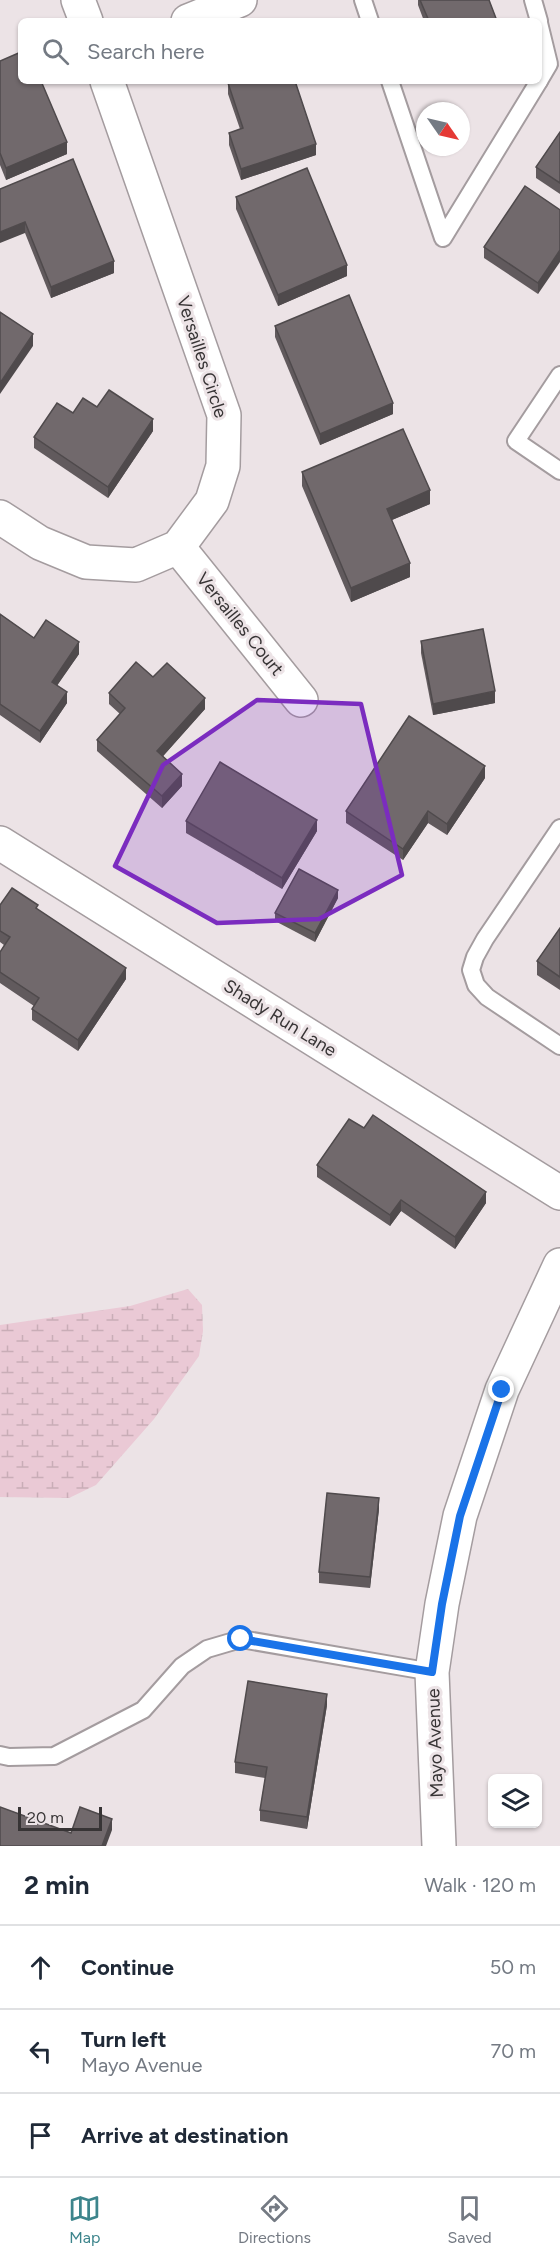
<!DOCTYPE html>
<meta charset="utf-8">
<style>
:root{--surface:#fff;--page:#f6f6f7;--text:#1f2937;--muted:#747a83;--line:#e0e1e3;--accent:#3d858c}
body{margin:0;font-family:Figtree,sans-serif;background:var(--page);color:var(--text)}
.controls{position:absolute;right:18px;bottom:18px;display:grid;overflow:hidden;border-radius:9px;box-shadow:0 2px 4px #0004}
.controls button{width:54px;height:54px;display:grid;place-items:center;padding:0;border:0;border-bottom:2px solid var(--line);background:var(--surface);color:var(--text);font:30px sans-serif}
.compass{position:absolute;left:416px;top:102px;width:54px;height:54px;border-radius:50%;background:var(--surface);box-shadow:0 2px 4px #0004;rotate:124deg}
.scale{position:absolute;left:18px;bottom:15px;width:84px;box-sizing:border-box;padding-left:6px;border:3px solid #373435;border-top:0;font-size:16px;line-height:21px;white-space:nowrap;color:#373435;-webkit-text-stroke:4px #ece3e6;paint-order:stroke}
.stop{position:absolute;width:18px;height:18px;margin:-14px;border:4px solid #1a73e8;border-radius:50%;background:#fff}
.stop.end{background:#1a73e8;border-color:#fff;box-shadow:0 2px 6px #0008}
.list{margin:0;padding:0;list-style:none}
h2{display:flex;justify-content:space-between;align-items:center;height:78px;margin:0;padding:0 24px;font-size:26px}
h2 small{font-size:20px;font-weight:400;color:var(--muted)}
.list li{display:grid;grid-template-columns:39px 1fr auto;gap:18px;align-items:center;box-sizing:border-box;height:84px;padding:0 24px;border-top:2px solid var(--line)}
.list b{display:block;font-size:22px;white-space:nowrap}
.list p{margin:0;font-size:20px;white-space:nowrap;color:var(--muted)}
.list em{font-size:20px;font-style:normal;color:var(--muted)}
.icon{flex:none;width:33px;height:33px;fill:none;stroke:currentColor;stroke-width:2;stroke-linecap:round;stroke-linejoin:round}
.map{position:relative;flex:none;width:560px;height:1846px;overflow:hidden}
.search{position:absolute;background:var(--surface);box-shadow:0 2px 4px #0004;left:18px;right:18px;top:18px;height:66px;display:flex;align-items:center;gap:15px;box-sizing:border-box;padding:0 21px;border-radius:9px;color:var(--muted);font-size:22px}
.sheet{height:330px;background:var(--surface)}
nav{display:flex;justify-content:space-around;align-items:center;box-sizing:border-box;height:84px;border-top:2px solid var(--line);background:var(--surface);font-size:16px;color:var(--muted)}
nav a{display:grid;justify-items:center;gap:3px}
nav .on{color:var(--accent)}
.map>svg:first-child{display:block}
.wetland{fill:url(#wetland-marsh)}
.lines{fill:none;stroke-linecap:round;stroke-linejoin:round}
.service-casing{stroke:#a49c9f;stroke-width:20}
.minor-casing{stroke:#a49c9f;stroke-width:36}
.service{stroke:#fff;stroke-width:16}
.minor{stroke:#fff;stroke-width:33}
.wall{fill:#615a5d}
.shaded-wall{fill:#4f4a4c}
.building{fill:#71696c;stroke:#4f4a4c;stroke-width:1.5}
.route{stroke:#1a73e8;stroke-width:8}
.marked{fill:#7b2cbf;fill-opacity:0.2;stroke:#7b2cbf;stroke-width:4.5;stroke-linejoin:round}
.labels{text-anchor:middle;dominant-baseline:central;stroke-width:6;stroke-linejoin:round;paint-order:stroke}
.street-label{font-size:18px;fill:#373435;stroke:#ece3e6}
</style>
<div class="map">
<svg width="560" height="1846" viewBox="0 0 560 1846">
<defs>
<pattern id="wetland-marsh" width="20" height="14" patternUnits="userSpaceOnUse" patternTransform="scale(1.5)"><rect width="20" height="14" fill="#eac9d5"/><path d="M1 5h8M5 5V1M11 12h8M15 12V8" fill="none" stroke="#c9adb7"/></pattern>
</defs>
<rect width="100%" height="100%" fill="#ece3e6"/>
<polygon class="wetland" points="188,1289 202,1305 203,1331 199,1356 154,1419 96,1485 69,1498 0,1497 0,1325 130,1306"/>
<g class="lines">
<defs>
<g id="service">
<polyline points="363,0 370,21"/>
<polyline points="533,0 539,21"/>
<polyline points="539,23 549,64 539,81"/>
<polyline points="390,81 443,238 539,81"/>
<polyline points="560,375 516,441 560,471"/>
<polyline points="560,828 485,939 475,957 471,970 476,985 487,997 560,1046"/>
<polyline points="0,1755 9,1757 54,1756 143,1710 182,1666 207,1649 241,1639 432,1672"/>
</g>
<g id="minor">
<polyline points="78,0 86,21"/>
<polyline points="188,21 240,0"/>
<polyline points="0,517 40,543 86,562 136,565 178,547 212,501 223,466 224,415 107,81"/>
<polyline points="178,547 301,700"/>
<polyline points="0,843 560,1193"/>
<polyline points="439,1846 432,1672 442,1604 460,1516 502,1390 560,1265"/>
</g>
</defs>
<use href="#service" class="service-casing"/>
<use href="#minor" class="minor-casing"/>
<use href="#service" class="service"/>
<use href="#minor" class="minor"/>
</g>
<g class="wall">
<polygon points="418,0 489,0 497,21 424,21 418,5"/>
<polygon points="0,61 67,154 6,180 0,165"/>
<polygon points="228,83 316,155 241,180 229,145 229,133 240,129 228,94"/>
<polygon points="560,132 560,194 536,178 536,167"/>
<polygon points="0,189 114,273 51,298 25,233"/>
<polygon points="236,197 347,276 278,306 236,209"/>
<polygon points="560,210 538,294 484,258 484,247"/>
<polygon points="275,326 393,414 320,445 275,337"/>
<polygon points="97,407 153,431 108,498 34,448 34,437 73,413"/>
<polygon points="302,472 430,504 392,520 410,577 351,602 302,486"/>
<polygon points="0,614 34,638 79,654 57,685 67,703 40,743 0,715"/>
<polygon points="421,641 495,703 433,715 421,653"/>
<polygon points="153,677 205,709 163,756 182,786 162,808 97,751 97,740 120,714 109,704 109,693"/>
<polygon points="485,778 447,835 428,823 403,860 346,823 346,811"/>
<polygon points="186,821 317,831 282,889 186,833"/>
<polygon points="338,898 315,942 275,921 275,913"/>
<polygon points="0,905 38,910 126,979 78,1051 32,1020 32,1009 34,1006 0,983 0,952 4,945 0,942"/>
<polygon points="560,928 560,990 537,975 537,961"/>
<polygon points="364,1128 486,1203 455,1249 401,1211 390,1226 317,1177 317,1165"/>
<polygon points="379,1509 370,1588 319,1583 319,1572"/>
<polygon points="327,1705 307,1829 260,1821 260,1810 265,1778 235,1773 235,1762"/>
</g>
<g class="shaded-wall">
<polygon points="450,81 458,81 450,84"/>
<polygon points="67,142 67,154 6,180 6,168"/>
<polygon points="316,144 316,155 241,180 241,169"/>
<polygon points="25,222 25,233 0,243 0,232"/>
<polygon points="560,250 560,262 538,294 538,283"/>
<polygon points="114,261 114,273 51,298 51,287"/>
<polygon points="347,265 347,276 278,306 278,295"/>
<polygon points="33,334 33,346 0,394 0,383"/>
<polygon points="393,403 393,414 320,445 320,434"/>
<polygon points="153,419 153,431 108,498 108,487"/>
<polygon points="430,490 430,504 387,522 387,509"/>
<polygon points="410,563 410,577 351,602 351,588"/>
<polygon points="79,642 79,654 52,693 52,682"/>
<polygon points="495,691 495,703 433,715 433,704"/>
<polygon points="67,692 67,703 40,743 40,731"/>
<polygon points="205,698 205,709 157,763 157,751"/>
<polygon points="485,766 485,778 447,835 447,824"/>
<polygon points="182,774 182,786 162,808 162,796"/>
<polygon points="428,811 428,823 403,860 403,849"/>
<polygon points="317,820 317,831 282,889 282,878"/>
<polygon points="338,890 338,898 315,942 315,933"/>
<polygon points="126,968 126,979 78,1051 78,1040"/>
<polygon points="486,1192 486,1203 455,1249 455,1237"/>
<polygon points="401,1200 401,1211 390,1226 390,1215"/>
<polygon points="379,1498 379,1509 370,1588 370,1577"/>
<polygon points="327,1694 327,1705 307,1829 307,1817"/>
<polygon points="112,1819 112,1830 106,1846 102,1846"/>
</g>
<g class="building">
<polygon points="420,0 489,0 497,21 429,21"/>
<polygon points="21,52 21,81 41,81 67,142 6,168 0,153 0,61"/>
<polygon points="233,81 295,81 316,144 241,169 229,133 243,128 228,83"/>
<polygon points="560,132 560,183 536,167"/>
<polygon points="73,159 114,261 51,287 25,222 0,232 0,189"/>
<polygon points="307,168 347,265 278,295 236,197"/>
<polygon points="525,186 560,210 560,250 538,283 484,247"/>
<polygon points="349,295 393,403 320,434 275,326"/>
<polygon points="0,312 33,334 0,383"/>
<polygon points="109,390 153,419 108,487 34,437 57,403 73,413 83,398 97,407"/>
<polygon points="403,429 430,490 387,509 410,563 351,588 302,472"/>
<polygon points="0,614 34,638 46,620 79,642 52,682 67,692 40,731 0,704"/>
<polygon points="483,629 495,691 433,704 421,641"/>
<polygon points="136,662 153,677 167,663 205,698 157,751 182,774 162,796 97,740 125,708 109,693"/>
<polygon points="409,716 485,766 447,824 428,811 403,849 346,811"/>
<polygon points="220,762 317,820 282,878 186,821"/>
<polygon points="299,869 338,890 315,933 275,913"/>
<polygon points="12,888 38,905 36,908 126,968 78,1040 32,1009 39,998 0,972 0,952 10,937 0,931 0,905"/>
<polygon points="560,928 560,977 537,961"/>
<polygon points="373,1115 486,1192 455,1237 401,1200 390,1215 317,1165 349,1119 364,1128"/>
<polygon points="327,1493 379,1498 370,1577 319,1572"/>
<polygon points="248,1681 327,1694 307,1817 260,1810 267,1767 235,1762"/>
<polygon points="0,1807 71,1833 80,1807 112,1819 102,1846 0,1846"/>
</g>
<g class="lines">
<polyline class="route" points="241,1639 432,1672 442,1604 460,1516 502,1390"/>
</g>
<path class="marked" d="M257 700 361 704 402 875 319 919 217 923 115 866 163 765Z"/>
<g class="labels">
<g class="street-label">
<text transform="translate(202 357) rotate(72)">Versailles Circle</text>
<text transform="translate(240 624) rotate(51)">Versailles Court</text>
<text transform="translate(280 1018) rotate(32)">Shady Run Lane</text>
<text transform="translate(435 1743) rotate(-92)">Mayo Avenue</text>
</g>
</g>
</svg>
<div class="controls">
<button><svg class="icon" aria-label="layers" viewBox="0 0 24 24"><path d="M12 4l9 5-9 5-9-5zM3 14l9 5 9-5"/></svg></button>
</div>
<svg class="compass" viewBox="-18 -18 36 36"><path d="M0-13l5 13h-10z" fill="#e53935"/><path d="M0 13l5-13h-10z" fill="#747a83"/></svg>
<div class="scale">20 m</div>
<div class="stop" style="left:241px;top:1639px"></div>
<div class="stop end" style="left:502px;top:1390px"></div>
<div class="search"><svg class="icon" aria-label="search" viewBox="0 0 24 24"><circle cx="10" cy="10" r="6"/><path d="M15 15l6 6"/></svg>Search here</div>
</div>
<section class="sheet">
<h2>2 min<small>Walk · 120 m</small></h2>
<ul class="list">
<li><svg class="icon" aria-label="ahead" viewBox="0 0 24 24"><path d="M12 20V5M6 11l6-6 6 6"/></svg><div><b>Continue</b></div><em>50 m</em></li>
<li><svg class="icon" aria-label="left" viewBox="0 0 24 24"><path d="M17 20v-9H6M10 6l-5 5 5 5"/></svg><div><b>Turn left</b><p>Mayo Avenue</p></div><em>70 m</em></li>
<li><svg class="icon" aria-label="arrive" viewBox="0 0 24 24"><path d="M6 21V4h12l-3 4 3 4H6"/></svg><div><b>Arrive at destination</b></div></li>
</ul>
</section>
<nav>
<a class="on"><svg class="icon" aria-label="map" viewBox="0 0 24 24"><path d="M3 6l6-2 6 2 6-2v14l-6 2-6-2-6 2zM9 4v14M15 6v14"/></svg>Map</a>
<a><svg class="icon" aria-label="directions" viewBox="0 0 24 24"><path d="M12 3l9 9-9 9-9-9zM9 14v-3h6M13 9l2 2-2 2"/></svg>Directions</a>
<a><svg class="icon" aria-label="saved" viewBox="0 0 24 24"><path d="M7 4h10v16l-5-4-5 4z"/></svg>Saved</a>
</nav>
